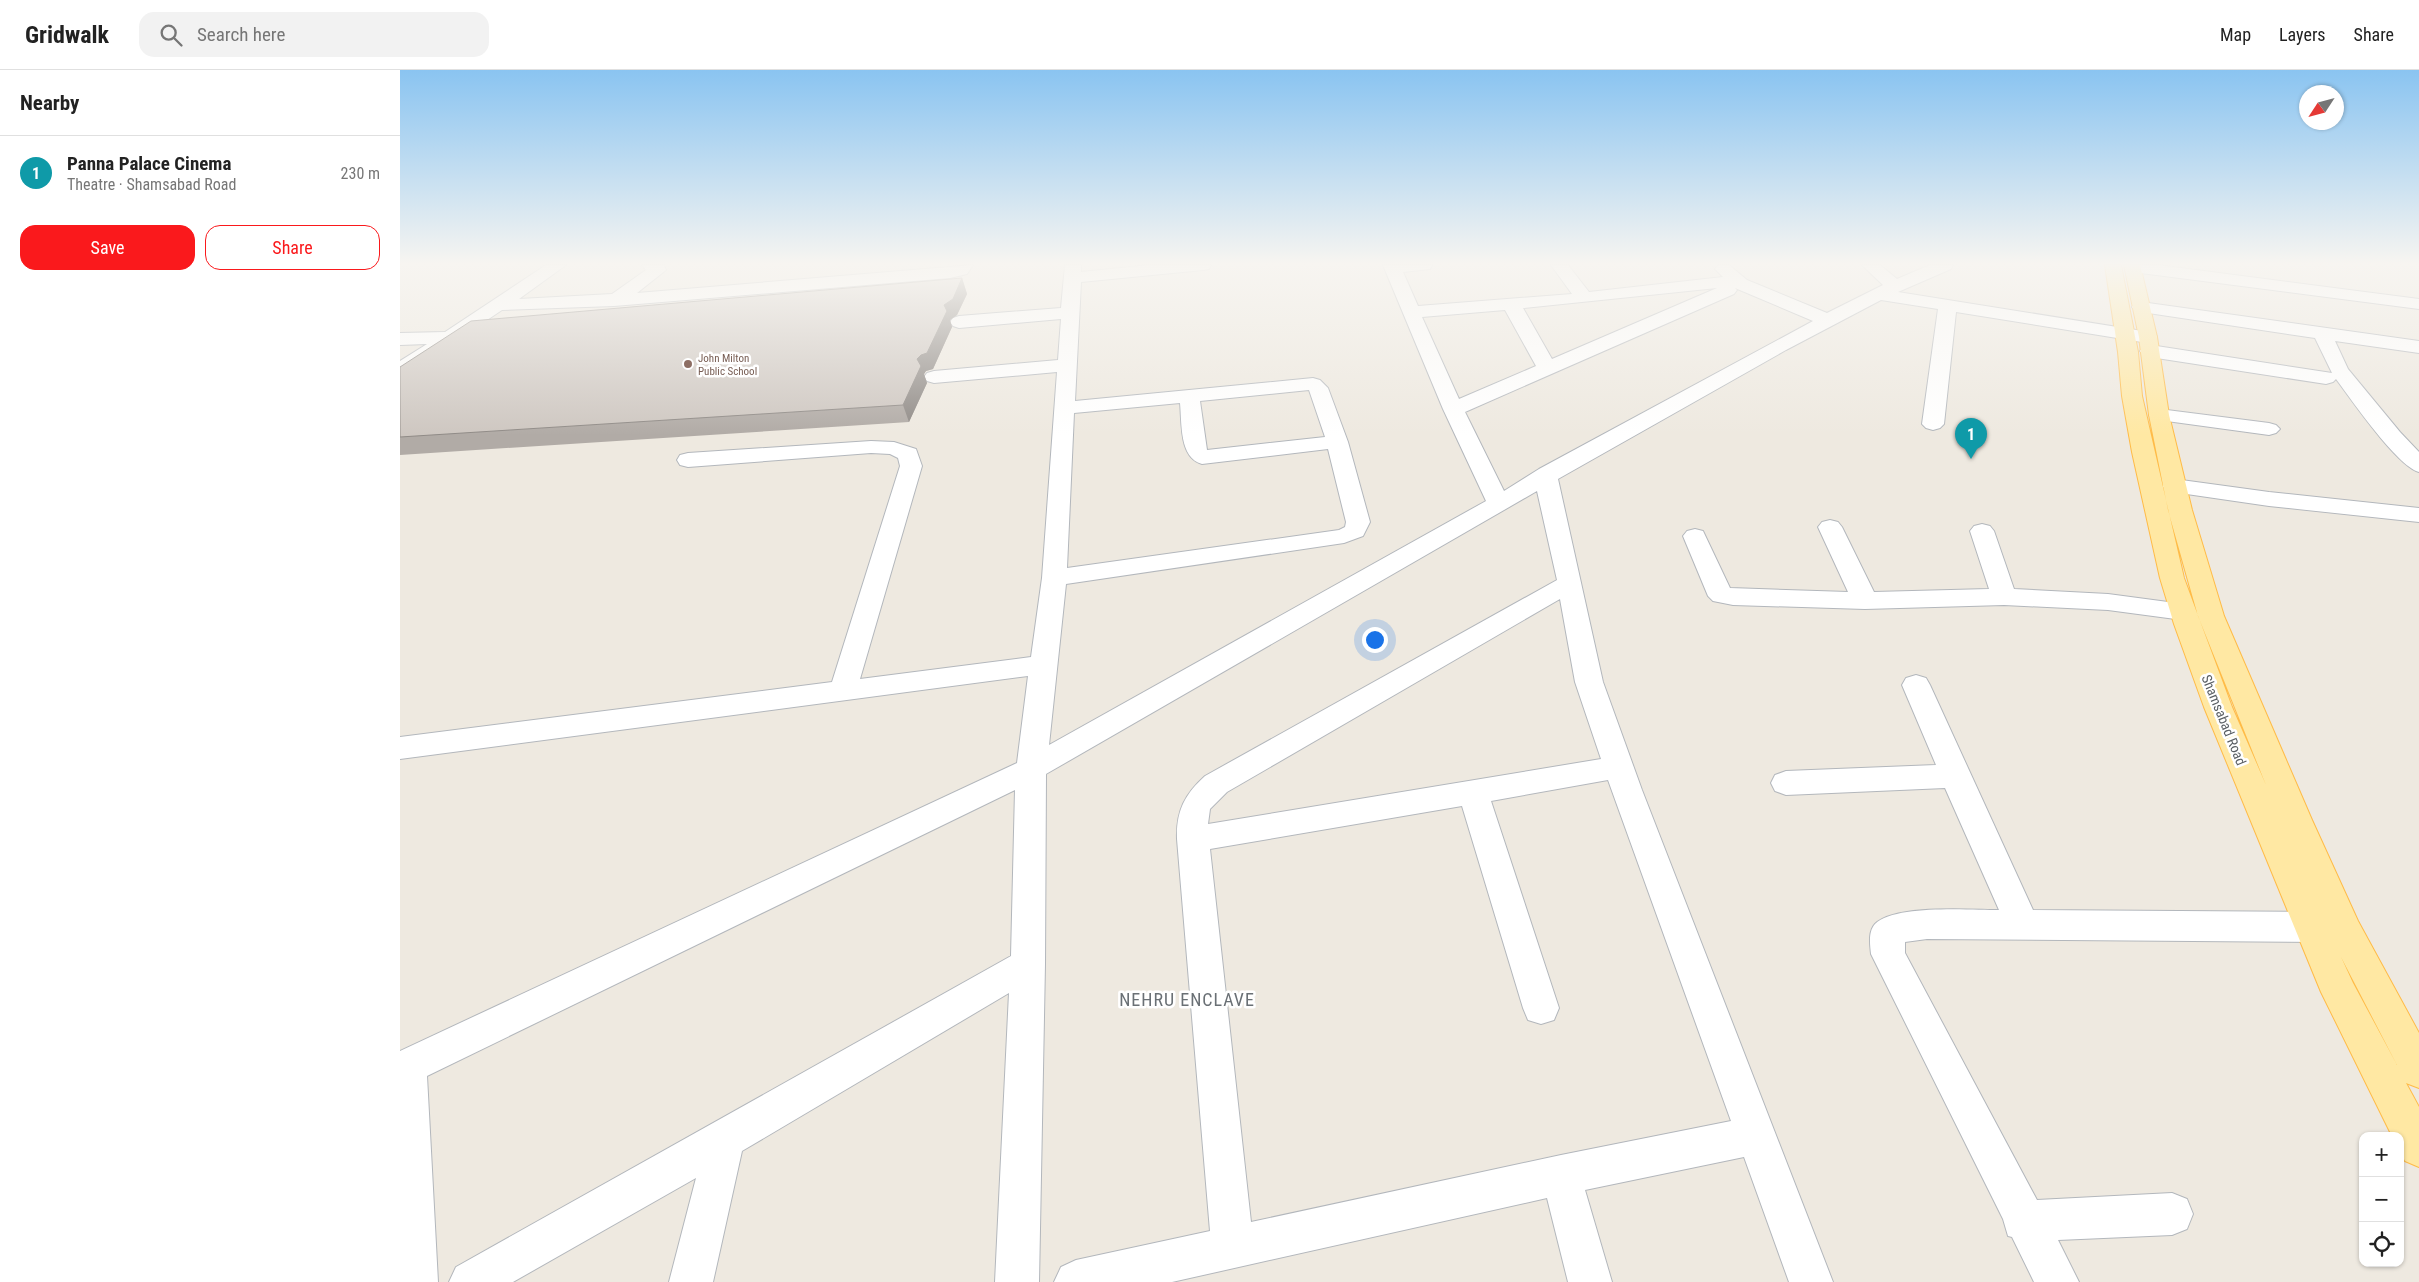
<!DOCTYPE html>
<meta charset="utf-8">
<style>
:root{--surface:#fff;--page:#f2f2f2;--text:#222;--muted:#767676;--line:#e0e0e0;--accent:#fa191c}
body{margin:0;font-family:"Roboto Condensed",sans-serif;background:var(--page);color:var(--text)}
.controls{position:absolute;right:15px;bottom:15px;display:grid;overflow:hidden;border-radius:10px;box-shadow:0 1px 4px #0004}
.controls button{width:45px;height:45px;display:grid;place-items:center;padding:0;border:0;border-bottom:1px solid var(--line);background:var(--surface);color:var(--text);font:25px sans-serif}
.compass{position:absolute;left:1899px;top:15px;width:45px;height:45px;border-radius:50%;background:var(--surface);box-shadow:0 1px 4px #0004;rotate:234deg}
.you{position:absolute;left:974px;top:569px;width:18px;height:18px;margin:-12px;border:4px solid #fff;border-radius:50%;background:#1a73e8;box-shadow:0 0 0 8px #1a73e833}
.badge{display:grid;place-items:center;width:32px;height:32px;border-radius:50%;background:var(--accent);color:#fff;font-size:16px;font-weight:700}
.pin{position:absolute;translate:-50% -41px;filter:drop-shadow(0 1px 2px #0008)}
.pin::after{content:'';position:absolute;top:26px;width:18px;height:15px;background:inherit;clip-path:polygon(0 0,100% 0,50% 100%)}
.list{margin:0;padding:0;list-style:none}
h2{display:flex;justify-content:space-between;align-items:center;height:65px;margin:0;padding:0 20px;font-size:21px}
h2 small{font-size:16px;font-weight:400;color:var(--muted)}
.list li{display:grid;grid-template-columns:32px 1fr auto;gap:15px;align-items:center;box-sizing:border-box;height:75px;padding:0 20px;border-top:1px solid var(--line)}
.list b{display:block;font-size:19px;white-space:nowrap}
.list p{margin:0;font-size:16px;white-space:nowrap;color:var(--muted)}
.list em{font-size:16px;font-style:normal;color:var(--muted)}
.actions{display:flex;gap:10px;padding:15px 20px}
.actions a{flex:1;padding:11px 0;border:1px solid var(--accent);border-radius:15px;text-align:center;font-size:18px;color:var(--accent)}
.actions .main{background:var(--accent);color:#fff}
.icon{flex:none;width:28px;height:28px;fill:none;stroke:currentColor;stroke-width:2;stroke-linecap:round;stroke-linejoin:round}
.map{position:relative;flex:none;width:2019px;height:1212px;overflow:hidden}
header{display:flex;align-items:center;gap:30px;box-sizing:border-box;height:70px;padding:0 25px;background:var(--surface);border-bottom:1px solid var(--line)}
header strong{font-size:24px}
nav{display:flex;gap:28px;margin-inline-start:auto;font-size:18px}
.search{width:350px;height:45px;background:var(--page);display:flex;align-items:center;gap:12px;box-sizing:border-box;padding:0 18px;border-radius:15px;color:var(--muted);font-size:19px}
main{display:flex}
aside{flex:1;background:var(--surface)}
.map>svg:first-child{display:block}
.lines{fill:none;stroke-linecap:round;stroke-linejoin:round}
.minor-casing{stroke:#b3b7bc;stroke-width:2}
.major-casing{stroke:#ffbb47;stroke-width:2}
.minor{fill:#fff;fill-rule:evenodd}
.major{fill:#ffe8a3;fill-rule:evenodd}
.wall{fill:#b1aba6}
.shaded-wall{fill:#908b87}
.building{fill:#cec7c1;stroke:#908b87}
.education-dot{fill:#8d6e63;stroke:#fff;stroke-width:2}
.labels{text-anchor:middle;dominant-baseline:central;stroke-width:5;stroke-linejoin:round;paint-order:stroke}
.far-education-label{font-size:11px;fill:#785e54;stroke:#fff;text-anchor:start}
.street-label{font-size:14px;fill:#595e63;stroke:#fff}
.near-neighbourhood-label{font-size:18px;letter-spacing:1px;fill:#6a7075;stroke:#fff}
</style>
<header>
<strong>Gridwalk</strong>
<div class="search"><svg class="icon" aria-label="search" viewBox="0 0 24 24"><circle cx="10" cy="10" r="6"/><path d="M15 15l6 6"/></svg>Search here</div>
<nav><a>Map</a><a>Layers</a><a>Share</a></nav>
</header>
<main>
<aside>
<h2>Nearby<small></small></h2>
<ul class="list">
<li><span class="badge" style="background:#0f9aa8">1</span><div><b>Panna Palace Cinema</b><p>Theatre · Shamsabad Road</p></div><em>230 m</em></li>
</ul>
<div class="actions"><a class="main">Save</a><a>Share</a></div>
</aside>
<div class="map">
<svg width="2019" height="1212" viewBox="0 0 2019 1212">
<rect width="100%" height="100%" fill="#eee9e0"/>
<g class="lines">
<defs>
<g id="minor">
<polygon points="146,195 166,195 119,229 212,224 246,200 242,195 264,195 266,200 237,223 573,195 567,204 550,208 214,236 102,240 7,304 0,306 0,291 27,274 0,275 0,263 45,262"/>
<path d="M665 195H681V202L750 195H811L809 199 803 200 681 212 675 331 913 308 920 310 928 318 948 372 970 452 963 466 944 473 666 514 649 675 1086 431 1043 339 983 195H1032L1030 199 1003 202 1018 236 1172 224 1151 195H1168L1189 222 1323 207 1315 199 1318 195H1329L1347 210 1427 243 1483 215 1462 195H1480L1497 209 1530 195H1553L1551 199 1498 222 1755 263 1757 267 1755 271 1748 273 1556 242 1544 354 1540 358 1533 360 1526 358 1522 354 1538 239 1481 230 1386 280 1158 409 1203 612 1242 720 1433 1212H1389L1344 1087 1185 1120 1212 1212H1168L1147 1128 772 1212H654L661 1197 676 1190 810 1161 777 769C776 741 785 724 805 706L1157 510 1137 421 646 704 645 894 639 1212H595L609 923 342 1081 313 1212H269L296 1108 113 1212H49L56 1197 611 886 615 720 27 1006 38 1212H0V981L617 693 628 606 0 689V667L432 612 500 396 498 388 490 384 471 383 288 397 280 395 277 390 280 385 288 383 471 371 494 372 516 379 522 396 460 609 631 587 642 508 657 302 534 313 527 311 524 307 527 303 534 301 658 290 661 249 559 258 553 256 550 252 553 248 559 246 661 238ZM1317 218 1152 289 1123 238ZM1335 218 1413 251 1139 399 1104 421 1065 342 1334 224 1337 220ZM1105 240 1136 296 1059 329 1022 247ZM909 320 925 367 807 380 800 331ZM780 333C782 353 779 388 802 394L928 379 946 452 945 457 939 460 667 498 674 343ZM1160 529 1175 612 1201 689 808 754 810 739 827 722ZM1208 710 1331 1051 1161 1085 851 1152 810 779 1062 736 1123 938 1128 950 1141 954 1154 950 1159 938 1091 731Z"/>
<polygon points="1726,195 1758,195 2019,229 2019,239 1733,202 1727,201"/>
<path d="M1741 232 2019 271V283L1935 271 1948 299 2000 362 2019 382V402C1997 396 1951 329 1936 309L1933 312 1926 314 1750 287 1743 285 1740 281 1743 277 1750 275 1932 303 1915 268 1735 241 1732 237 1735 233Z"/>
<polygon points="1759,339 1869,353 1876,355 1880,359 1876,363 1869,365 1752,349 1749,345 1752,341"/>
<polygon points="1774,409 1869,422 2019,438 2019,452 1869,436 1766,421 1763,416 1766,411"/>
<polygon points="1430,450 1438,452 1442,457 1474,522 1589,519 1570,461 1574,456 1582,454 1590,456 1594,461 1614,519 1708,524 1783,534 1792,536 1796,542 1792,548 1783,550 1708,540 1604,535 1465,539 1333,535 1313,531 1308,526 1283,466 1287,461 1295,459 1303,461 1330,518 1448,522 1418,457 1422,452"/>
<path d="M1516 605 1526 608 1530 615 1633 840 1930 842 1942 847 1947 857 1942 867 1930 872 1527 869 1505 872V883L1637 1130 1772 1123 1787 1129 1793 1144 1787 1159 1772 1165 1658 1170 1679 1212H1634L1612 1167 1608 1166 1603 1149 1471 884C1470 874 1468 862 1475 854 1495 834 1571 840 1599 840L1545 718 1386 725 1375 721 1371 713 1375 705 1386 701 1536 695 1502 615 1506 608Z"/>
</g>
<path id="major" d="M1705 195H1721L1738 282 1742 326 1784 508 1832 637 1866 715 1798 546 1768 440 1749 345 1739 267 1724 195H1740L1757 267 1769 345 1792 440 1824 546 1912 750 1958 851 2019 963V1018L2006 1013 2019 1037V1097L2005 1091 2000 1082V1066H1992L1921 922 1804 637 1774 554 1760 508 1732 382 1722 326 1718 282ZM1941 887 1997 995 1953 913Z"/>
</defs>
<use href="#minor" class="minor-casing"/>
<use href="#major" class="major-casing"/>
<use href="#minor" class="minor"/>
<use href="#major" class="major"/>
</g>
<polygon class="wall" points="562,208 567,224 557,245 550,250 552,257 533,299 526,301 524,304 527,313 509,352 0,385 0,297"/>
<polygon class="shaded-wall" points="562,208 567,224 557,245 550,250 552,257 533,299 526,301 524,304 527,313 509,352 503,335 517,289 544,235"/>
<polygon class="building" points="562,208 553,229 544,235 547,241 527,283 521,285 517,289 521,296 503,335 0,367 0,297 71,251"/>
<linearGradient id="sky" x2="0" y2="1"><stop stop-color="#8ac4f1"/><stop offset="0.53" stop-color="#f7f5f1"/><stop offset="1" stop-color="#f7f5f1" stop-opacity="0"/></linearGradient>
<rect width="2019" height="365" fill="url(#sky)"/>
<circle class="education-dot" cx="288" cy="294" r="5"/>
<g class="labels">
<g class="far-education-label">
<text x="298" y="288">John Milton<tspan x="298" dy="13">Public School</tspan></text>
</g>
<g class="street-label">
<text transform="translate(1824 650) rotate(68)">Shamsabad Road</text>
</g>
<g class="near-neighbourhood-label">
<text x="787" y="929">NEHRU ENCLAVE</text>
</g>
</g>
</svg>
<div class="controls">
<button>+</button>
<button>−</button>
<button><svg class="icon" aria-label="locate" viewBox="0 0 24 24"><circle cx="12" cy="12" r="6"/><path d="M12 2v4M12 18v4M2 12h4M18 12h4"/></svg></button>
</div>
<svg class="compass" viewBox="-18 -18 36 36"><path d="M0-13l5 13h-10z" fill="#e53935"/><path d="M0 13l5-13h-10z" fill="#767676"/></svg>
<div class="you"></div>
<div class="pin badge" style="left:1571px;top:389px;background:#0f9aa8">1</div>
</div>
</main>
